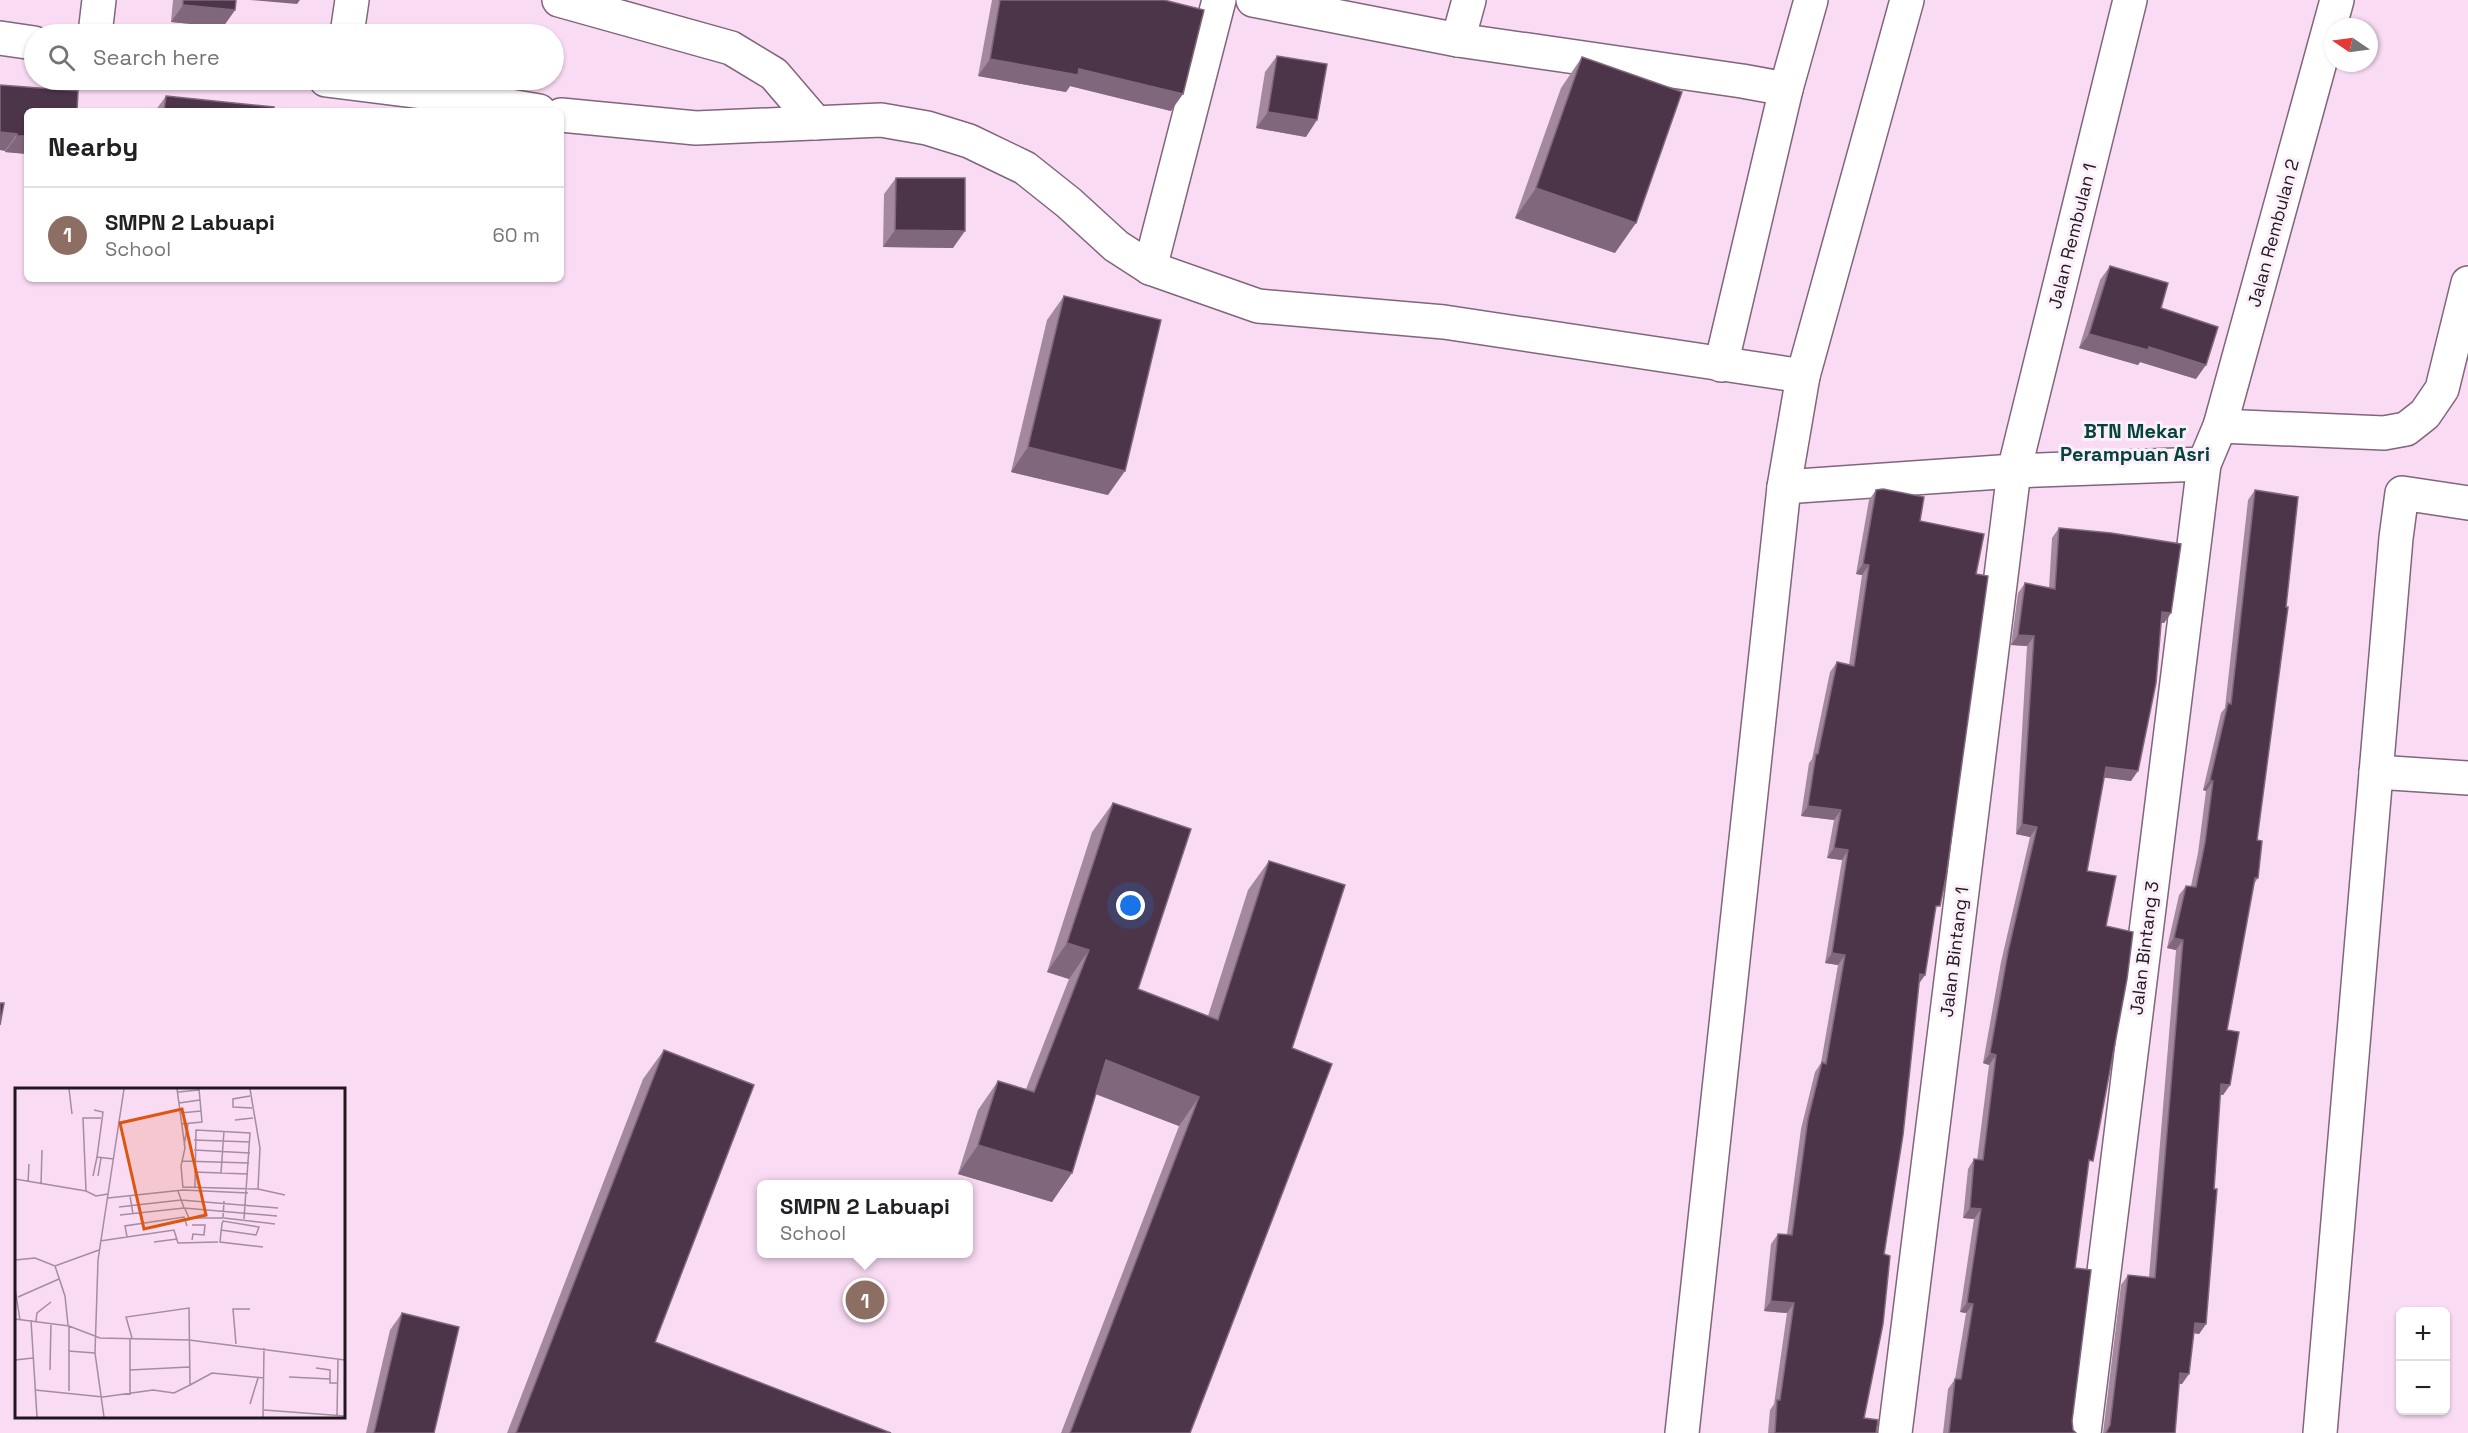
<!DOCTYPE html>
<meta charset="utf-8">
<style>
:root{--surface:#fff;--page:#f6f6f6;--text:#202124;--muted:#757577;--line:#e0e0e0;--accent:#7c3aed}
body{margin:0;font-family:"Space Grotesk",sans-serif;background:var(--page);color:var(--text)}
.controls{position:absolute;right:18px;bottom:18px;display:grid;overflow:hidden;border-radius:9px;box-shadow:0 2px 4px #0004}
.controls button{width:54px;height:54px;display:grid;place-items:center;padding:0;border:0;border-bottom:2px solid var(--line);background:var(--surface);color:var(--text);font:30px sans-serif}
.compass{position:absolute;left:2324px;top:18px;width:54px;height:54px;border-radius:50%;background:var(--surface);box-shadow:0 2px 4px #0004;rotate:283deg}
.you{position:absolute;left:1131px;top:906px;width:21px;height:21px;margin:-15px;border:4px solid #fff;border-radius:50%;background:#1a73e8;box-shadow:0 0 0 9px #1a73e833}
.badge{display:grid;place-items:center;width:39px;height:39px;border-radius:50%;background:var(--accent);color:#fff;font-size:20px;font-weight:700}
.pin{position:absolute;translate:-50% -50%;border:3px solid #fff;box-shadow:0 2px 6px #0006}
.popup{position:absolute;left:757px;top:1180px;width:216px;height:78px;box-sizing:border-box;display:grid;place-content:center;border-radius:9px;background:var(--surface);filter:drop-shadow(0 2px 4px #0005);font-size:20px;white-space:nowrap;color:var(--muted)}
.popup b{font-size:22px;color:var(--text)}
.popup::after{content:'';position:absolute;left:50%;top:100%;margin-left:-12px;border:12px solid transparent;border-top-color:var(--surface)}
.list{margin:0;padding:0;list-style:none}
h2{display:flex;justify-content:space-between;align-items:center;height:78px;margin:0;padding:0 24px;font-size:26px}
h2 small{font-size:20px;font-weight:400;color:var(--muted)}
.list li{display:grid;grid-template-columns:39px 1fr auto;gap:18px;align-items:center;box-sizing:border-box;height:96px;padding:0 24px;border-top:2px solid var(--line)}
.list b{display:block;font-size:22px;white-space:nowrap}
.list p{margin:0;font-size:20px;white-space:nowrap;color:var(--muted)}
.list em{font-size:20px;font-style:normal;color:var(--muted)}
.icon{flex:none;width:33px;height:33px;fill:none;stroke:currentColor;stroke-width:2;stroke-linecap:round;stroke-linejoin:round}
.map{position:relative;flex:none;width:2468px;height:1433px;overflow:hidden}
.search{position:absolute;background:var(--surface);box-shadow:0 2px 4px #0004;left:24px;top:24px;width:540px;height:66px;display:flex;align-items:center;gap:15px;box-sizing:border-box;padding:0 21px;border-radius:33px;color:var(--muted);font-size:22px}
.panel{position:absolute;background:var(--surface);box-shadow:0 2px 4px #0004;left:24px;top:108px;width:540px;height:174px;border-radius:9px}
.map>svg:first-child{display:block}
.lines{fill:none;stroke-linecap:round;stroke-linejoin:round}
.minor-casing{stroke:#80657b;stroke-width:36}
.minor{stroke:#fff;stroke-width:33}
.wall{fill:#a4889e}
.shaded-wall{fill:#81677c}
.building{fill:#4d3549;stroke:#81677c;stroke-width:1.5}
.labels{text-anchor:middle;dominant-baseline:central;stroke-width:6;stroke-linejoin:round;paint-order:stroke}
.street-label{font-size:18px;fill:#21171f;stroke:#fbeff9}
.neighbourhood-label{font-size:20px;font-weight:bold;fill:#03433c;stroke:#fbeff9}
.inset-road{fill:none;stroke:#a38d9f;stroke-width:1.5}
.view{fill:#de560d;fill-opacity:0.15;stroke:#de560d;stroke-width:3}
.inset-edge{fill:none;stroke:#21171f;stroke-width:3}
</style>
<div class="map">
<svg width="2468" height="1433" viewBox="0 0 2468 1433">
<rect width="100%" height="100%" fill="#fadbf4"/>
<g class="lines">
<defs>
<g id="minor">
<polyline points="559,0 731,48 774,74 816,123"/>
<polyline points="1253,0 1458,40 1742,81 1786,89"/>
<polyline points="95,34 99,0"/>
<polyline points="347,34 352,0"/>
<polyline points="0,38 34,43"/>
<polyline points="1458,40 1469,0"/>
<polyline points="326,80 438,94 539,111"/>
<polyline points="561,115 696,128 881,120 927,128 969,141 1025,168 1069,203 1116,246 1150,268 1258,306 1444,322 1803,376"/>
<polyline points="1150,268 1219,0"/>
<polyline points="1721,365 1786,89 1811,0"/>
<polyline points="2220,426 2384,433 2406,429 2425,414 2442,389 2468,283"/>
<polyline points="1784,487 2014,471 2204,464"/>
<polyline points="2376,772 2468,778"/>
<polyline points="1682,1433 1784,487 1803,376 1907,0"/>
<polyline points="1895,1433 2014,471 2130,0"/>
<polyline points="2084,1433 2204,464 2220,426 2337,0"/>
<polyline points="2320,1433 2396,538 2402,493 2468,503"/>
</g>
</defs>
<use href="#minor" class="minor-casing"/>
<use href="#minor" class="minor"/>
</g>
<g class="wall">
<polygon points="173,0 236,0 235,10 223,27 171,22"/>
<polygon points="992,0 1164,0 1171,111 1070,86 1066,92 978,76"/>
<polygon points="1277,56 1306,137 1256,128 1265,72"/>
<polygon points="1582,57 1615,253 1515,218 1561,88"/>
<polygon points="166,96 274,111 155,111"/>
<polygon points="27,111 27,154 5,152 5,151"/>
<polygon points="896,178 953,248 883,247 884,194"/>
<polygon points="2110,266 2161,308 2196,379 2140,362 2138,365 2079,348 2100,280"/>
<polygon points="1064,296 1108,495 1011,472 1047,320"/>
<polygon points="1876,490 1920,521 1976,574 1935,913 1925,975 1919,983 1864,1418 1876,1433 1768,1433 1770,1410 1774,1404 1787,1313 1764,1311 1771,1244 1778,1234 1787,1234 1801,1129 1815,1072 1821,1063 1838,965 1825,963 1842,860 1827,858 1834,820 1801,816 1809,763 1812,759 1830,672 1837,662 1849,665 1862,575 1856,574 1869,500"/>
<polygon points="2255,490 2258,878 2254,884 2227,1030 2230,1085 2223,1095 2220,1095 2206,1324 2199,1334 2194,1333 2182,1384 2179,1384 2175,1433 2103,1433 2121,1285 2128,1275 2149,1277 2176,950 2167,948 2179,895 2186,886 2191,886 2198,853 2206,791 2203,790 2221,713 2225,708 2248,500"/>
<polygon points="2059,528 2171,613 2164,623 2161,623 2131,781 2104,777 2087,871 2106,926 2088,1168 2075,1268 2072,1421 2073,1430 2076,1433 1943,1433 1948,1389 1955,1379 1966,1313 1960,1312 1974,1219 1963,1218 1968,1169 1974,1159 1977,1160 1989,1065 1983,1063 2001,962 2030,837 2016,834 2027,646 2011,645 2018,593 2025,583 2049,588 2052,538"/>
<polygon points="1113,803 1138,989 1208,1016 1248,890 1269,861 1292,1048 1190,1433 1061,1433 1179,1126 1096,1094 1052,1202 958,1174 978,1110 998,1081 1026,1089 1069,979 1047,972 1092,832"/>
<polygon points="664,1050 655,1342 891,1433 507,1433 643,1079"/>
<polygon points="402,1313 434,1433 366,1433 390,1330"/>
</g>
<g class="shaded-wall">
<polygon points="250,0 300,0 297,4"/>
<polygon points="183,5 235,10 223,27 171,22"/>
<polygon points="990,59 1079,69 1183,94 1171,111 1070,86 1066,92 978,76"/>
<polygon points="1268,112 1317,120 1306,137 1256,128"/>
<polygon points="0,132 17,134 5,151 0,150"/>
<polygon points="17,136 27,136 27,154 5,152"/>
<polygon points="1536,188 1636,223 1615,253 1515,218"/>
<polygon points="895,230 965,231 953,248 883,247"/>
<polygon points="2089,334 2149,347 2206,365 2196,379 2140,362 2138,365 2079,348"/>
<polygon points="1028,447 1125,471 1108,495 1011,472"/>
<polygon points="1863,564 1869,565 1862,575 1856,574"/>
<polygon points="2162,612 2171,613 2164,623 2155,621"/>
<polygon points="2018,635 2034,636 2027,646 2011,645"/>
<polygon points="2106,767 2138,771 2131,781 2099,777"/>
<polygon points="2210,780 2213,781 2206,791 2203,790"/>
<polygon points="1808,806 1841,810 1834,820 1801,816"/>
<polygon points="2022,824 2037,827 2030,837 2016,834"/>
<polygon points="1834,848 1848,850 1842,860 1827,858"/>
<polygon points="2174,938 2183,940 2176,950 2167,948"/>
<polygon points="1067,943 1089,950 1069,979 1047,972"/>
<polygon points="1832,953 1845,955 1838,965 1825,963"/>
<polygon points="1920,974 1925,975 1918,985"/>
<polygon points="1990,1053 1996,1055 1989,1065 1983,1063"/>
<polygon points="1106,1060 1199,1097 1179,1126 1085,1090"/>
<polygon points="2221,1084 2230,1085 2223,1095 2214,1094"/>
<polygon points="978,1145 1072,1173 1052,1202 958,1174"/>
<polygon points="1970,1208 1981,1209 1974,1219 1963,1218"/>
<polygon points="1771,1301 1794,1303 1787,1313 1764,1311"/>
<polygon points="1967,1303 1973,1304 1966,1313 1960,1312"/>
<polygon points="2195,1323 2206,1324 2199,1334 2188,1332"/>
<polygon points="2180,1373 2189,1374 2182,1384 2173,1383"/>
</g>
<g class="building">
<polygon points="183,0 236,0 235,10 183,5"/>
<polygon points="1000,0 1164,0 1204,10 1183,94 1079,69 1078,75 990,59"/>
<polygon points="1277,56 1327,64 1317,120 1268,112"/>
<polygon points="1582,57 1682,92 1636,223 1536,188"/>
<polygon points="0,85 78,91 77,111 27,111 27,136 17,136 17,134 0,132"/>
<polygon points="166,96 274,107 274,111 164,111"/>
<polygon points="896,178 965,178 965,231 895,230"/>
<polygon points="2110,266 2168,283 2161,308 2218,327 2206,365 2149,347 2148,350 2089,334"/>
<polygon points="1064,296 1161,320 1125,471 1028,447"/>
<polygon points="1883,489 1924,497 1920,521 1984,534 1976,574 1988,576 1946,877 1940,906 1936,906 1925,975 1920,974 1903,1135 1884,1254 1890,1256 1883,1324 1864,1418 1878,1420 1876,1433 1775,1433 1777,1400 1780,1400 1794,1303 1771,1301 1778,1234 1792,1235 1808,1119 1822,1062 1826,1064 1845,955 1832,953 1848,850 1834,848 1841,810 1808,806 1816,754 1818,754 1837,662 1854,666 1869,565 1863,564 1876,490"/>
<polygon points="2255,490 2298,497 2286,607 2288,607 2257,840 2262,841 2258,878 2255,878 2227,1030 2239,1032 2230,1085 2221,1084 2214,1189 2217,1189 2206,1324 2195,1323 2189,1374 2180,1373 2175,1433 2106,1433 2110,1425 2128,1275 2155,1278 2183,940 2174,938 2186,886 2196,887 2205,843 2213,781 2210,780 2228,703 2231,704"/>
<polygon points="2059,528 2111,533 2181,544 2171,613 2162,612 2156,683 2138,771 2106,767 2087,871 2116,876 2106,926 2133,932 2127,979 2093,1161 2089,1160 2075,1268 2091,1270 2072,1421 2073,1430 2076,1433 1949,1433 1955,1379 1961,1379 1973,1304 1967,1303 1981,1209 1970,1208 1974,1159 1983,1160 1996,1055 1990,1053 2008,952 2037,827 2022,824 2034,636 2018,635 2025,583 2055,589"/>
<polygon points="1113,803 1191,829 1138,989 1218,1020 1269,861 1345,885 1292,1048 1332,1064 1190,1433 1070,1433 1199,1097 1106,1060 1072,1173 978,1145 998,1081 1034,1092 1089,950 1067,943"/>
<polygon points="0,1003 4,1003 0,1025"/>
<polygon points="664,1050 754,1085 655,1342 891,1433 516,1433"/>
<polygon points="402,1313 459,1327 434,1433 374,1433"/>
</g>
<g class="labels">
<g class="street-label">
<text transform="translate(2273 233) rotate(-75)">Jalan Rembulan 2</text>
<text transform="translate(2072 236) rotate(-76)">Jalan Rembulan 1</text>
<text transform="translate(2144 948) rotate(-83)">Jalan Bintang 3</text>
<text transform="translate(1954 952) rotate(-83)">Jalan Bintang 1</text>
</g>
<g class="neighbourhood-label">
<text x="2135" y="431">BTN Mekar<tspan x="2135" dy="23">Perampuan Asri</tspan></text>
</g>
</g>
<g transform="translate(15 1088)">
<rect width="330" height="330" fill="#fadbf4"/>
<path class="inset-road" d="M54 1 57 26M162 1 170 60 166 78 168 100M235 1 245 60 243 101M163 4 184 2M235 8 218 11V19L237 20M164 15 185 12M79 22 88 24 82 69 99 71M165 25 186 23M220 32 238 30M166 36 187 34 184 1M179 52 235 54M169 57 173 36M179 62 235 65M167 73 234 75M179 84 233 86M206 85 209 43M78 88 82 69M83 88 86 70M0 91 71 103 81 108 93 106M13 94 14 76M26 97 27 62M168 99 243 101 270 107M180 99 181 42 235 45 229 131M71 103 68 30H86M163 103 169 120M115 108 118 126M93 110 168 102 233 105M104 119 166 112 263 120M170 121 174 130H208L209 113M105 127 169 120 262 128M209 130 260 136M177 137H190L189 147 178 146 177 152M206 142 241 147 244 139 208 133 207 136 206 144 205 154 248 159M112 149 110 138 169 129 172 138M85 153 159 142 163 155 203 154M139 154 162 151M330 155V202M0 172 20 170 40 178 84 162M40 178 50 208 53 237M0 200 5 232M3 209 44 191M0 231 54 238 85 250 174 252 330 272M16 232 22 329M21 233 22 225 36 214M115 250V307M221 256 218 221H235M53 263 80 265M0 272 18 270M301 280 315 282V295H323M35 282 36 235M115 282 174 279M274 289 315 291M175 297 197 285 249 290M20 302 88 309 138 302 159 305 175 297 174 220 111 229 117 250M54 303V238M235 316 243 290M249 322 330 328M322 327 323 271M89 329 80 265 83 172 109 1M248 329 249 260"/>
<path class="view" d="M167 21 191 127 129 141 105 35Z"/>
<rect width="330" height="330" class="inset-edge"/>
</g>
</svg>
<div class="controls">
<button>+</button>
<button>−</button>
</div>
<svg class="compass" viewBox="-18 -18 36 36"><path d="M0-13l5 13h-10z" fill="#e53935"/><path d="M0 13l5-13h-10z" fill="#757577"/></svg>
<div class="you"></div>
<div class="pin badge" style="left:865px;top:1300px;background:#8d6e63">1</div>
<div class="popup"><b>SMPN 2 Labuapi</b>School</div>
<div class="search"><svg class="icon" aria-label="search" viewBox="0 0 24 24"><circle cx="10" cy="10" r="6"/><path d="M15 15l6 6"/></svg>Search here</div>
<section class="panel">
<h2>Nearby<small></small></h2>
<ul class="list">
<li><span class="badge" style="background:#8d6e63">1</span><div><b>SMPN 2 Labuapi</b><p>School</p></div><em>60 m</em></li>
</ul>
</section>
</div>
